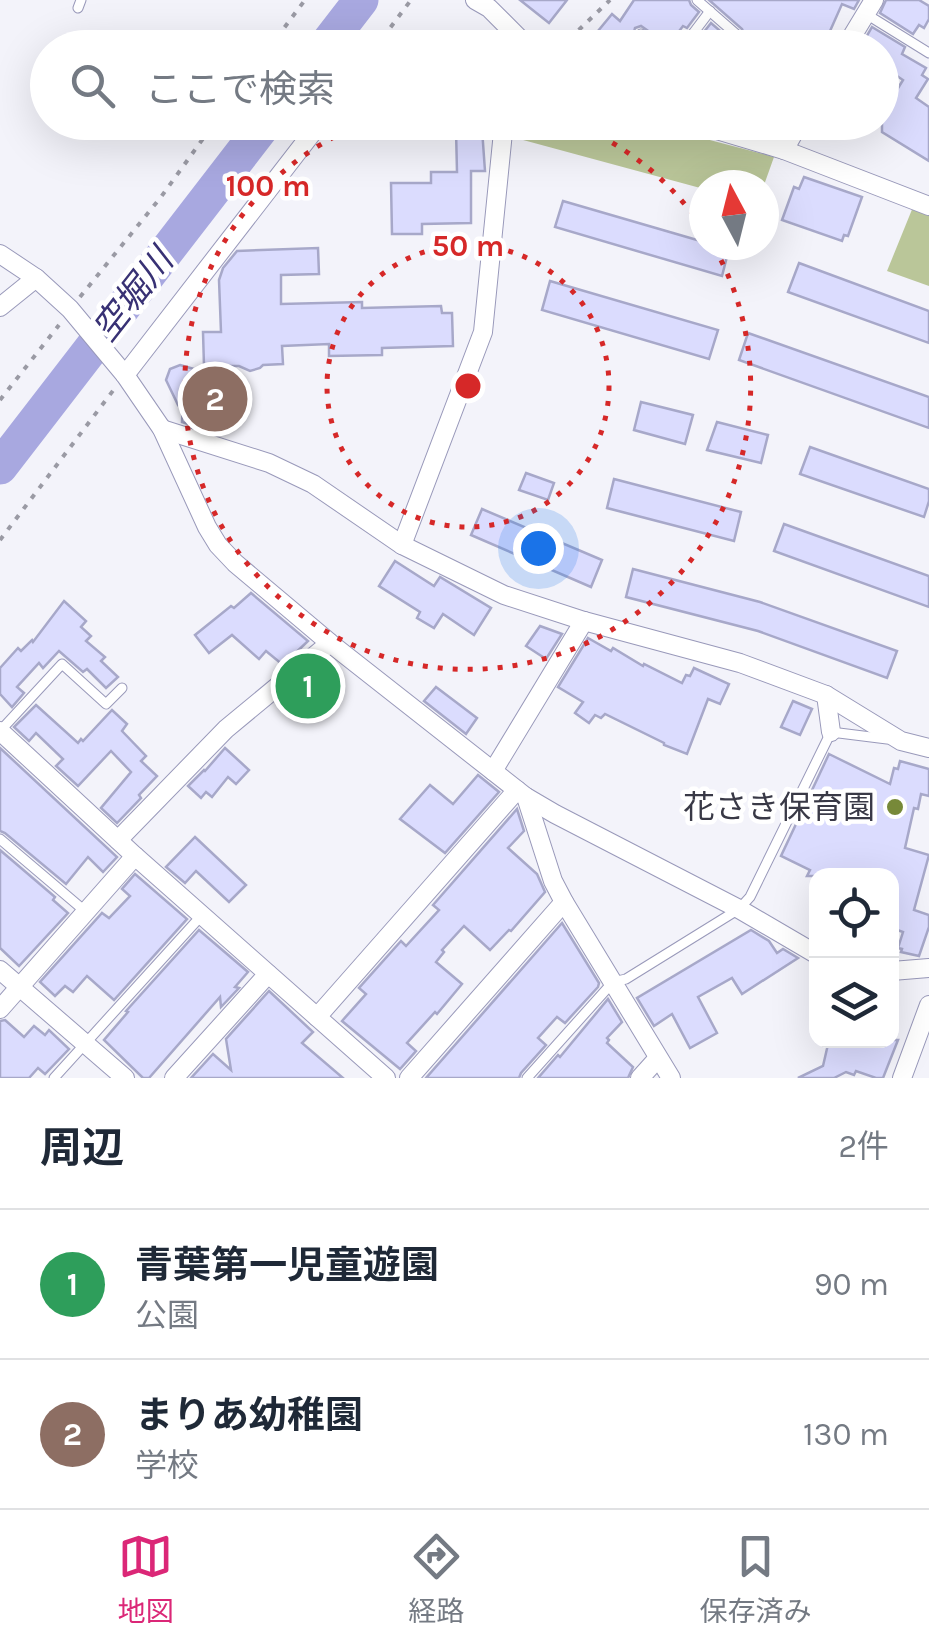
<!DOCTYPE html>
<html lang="ja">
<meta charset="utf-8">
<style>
:root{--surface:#fff;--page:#f2f2f3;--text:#1f2937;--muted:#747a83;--line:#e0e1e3;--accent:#db2777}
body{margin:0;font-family:Karla,"Noto Sans JP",sans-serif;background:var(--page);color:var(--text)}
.controls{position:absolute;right:30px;bottom:30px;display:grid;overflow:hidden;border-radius:20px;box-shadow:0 10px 40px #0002}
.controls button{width:90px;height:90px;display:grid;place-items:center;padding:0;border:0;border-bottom:2px solid var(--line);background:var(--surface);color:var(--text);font:50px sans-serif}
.compass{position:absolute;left:689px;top:170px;width:90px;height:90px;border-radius:50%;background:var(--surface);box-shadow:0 10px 40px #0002;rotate:353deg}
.you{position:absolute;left:538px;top:548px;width:35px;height:35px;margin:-25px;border:8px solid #fff;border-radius:50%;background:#1a73e8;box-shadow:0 0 0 15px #1a73e833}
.badge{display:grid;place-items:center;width:65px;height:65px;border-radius:50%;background:var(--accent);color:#fff;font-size:32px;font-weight:700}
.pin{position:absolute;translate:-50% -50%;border:5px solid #fff;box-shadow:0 2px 10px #0006}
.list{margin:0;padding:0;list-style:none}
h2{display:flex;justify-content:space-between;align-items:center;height:130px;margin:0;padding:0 40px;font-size:42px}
h2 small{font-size:32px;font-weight:400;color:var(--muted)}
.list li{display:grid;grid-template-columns:65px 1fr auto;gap:30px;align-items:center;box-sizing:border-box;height:150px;padding:0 40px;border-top:2px solid var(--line)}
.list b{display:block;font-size:38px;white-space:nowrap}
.list p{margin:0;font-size:32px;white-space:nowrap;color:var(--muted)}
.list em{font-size:32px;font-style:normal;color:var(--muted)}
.icon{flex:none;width:55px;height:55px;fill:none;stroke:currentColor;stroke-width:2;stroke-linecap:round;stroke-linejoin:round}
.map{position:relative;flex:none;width:929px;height:1078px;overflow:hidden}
.search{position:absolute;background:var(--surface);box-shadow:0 10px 40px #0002;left:30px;right:30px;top:30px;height:110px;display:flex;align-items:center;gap:25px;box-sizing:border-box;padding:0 35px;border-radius:55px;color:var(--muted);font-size:38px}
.sheet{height:430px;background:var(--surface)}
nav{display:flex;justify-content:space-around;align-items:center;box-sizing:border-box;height:140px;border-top:2px solid var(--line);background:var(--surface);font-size:28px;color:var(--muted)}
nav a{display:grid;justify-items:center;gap:5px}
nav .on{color:var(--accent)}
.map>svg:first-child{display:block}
.green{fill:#bac699}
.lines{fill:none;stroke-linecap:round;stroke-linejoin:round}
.river{stroke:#a8a8e0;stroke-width:35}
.building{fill:#dbdcfe;stroke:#a7a8c9;stroke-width:2.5}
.lane-casing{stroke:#9999ba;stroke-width:11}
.street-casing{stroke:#9999ba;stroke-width:20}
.path{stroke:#9a9aa4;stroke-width:4;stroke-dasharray:5 8;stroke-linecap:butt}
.lane{stroke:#fff;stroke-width:9}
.street{stroke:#fff;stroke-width:18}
.ring{fill:none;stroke:#d62828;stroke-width:5;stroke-dasharray:5 10}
.poi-dot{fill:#778939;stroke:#fff;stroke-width:4}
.labels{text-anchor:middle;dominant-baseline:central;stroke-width:9;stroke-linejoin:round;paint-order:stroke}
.poi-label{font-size:32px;fill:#393946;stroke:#fff;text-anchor:end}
.water-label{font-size:35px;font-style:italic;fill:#383174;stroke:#fff}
.centre{fill:#d62828;stroke:#fff;stroke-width:5}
.ring-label{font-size:30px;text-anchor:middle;font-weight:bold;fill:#d62828;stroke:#fff;stroke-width:9;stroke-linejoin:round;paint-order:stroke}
</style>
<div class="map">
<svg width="929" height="1078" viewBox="0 0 929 1078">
<rect width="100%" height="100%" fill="#f3f3fa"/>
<g class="green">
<polygon points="513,123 645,123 774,157 764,185 704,185 704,189 512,137"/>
<polygon points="913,207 929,213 929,286 887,271"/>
</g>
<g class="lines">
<g class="river">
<polyline points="324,48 361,0"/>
<polyline points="0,467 266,122"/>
</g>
</g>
<g class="building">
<polygon points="520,0 567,0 549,23"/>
<polygon points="634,0 689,0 691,5 699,12 687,28 683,26 667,47 664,42 641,26 635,28 633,36 645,48 584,48 612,14 620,21"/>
<polygon points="709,0 859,0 854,9 842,4 830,31 833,33 824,48 709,48 709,43 700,37 711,23 734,43 742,41 745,36 742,29"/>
<polygon points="886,0 919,0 929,6 929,19 924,28 919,25 913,34 880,13"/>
<polygon points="872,27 905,47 902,54 926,68 922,75 928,79 916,98 929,107 929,161 882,132 882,103 887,106 903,80 882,66 882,48 860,48"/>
<polygon points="482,129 485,171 471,171 471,223 422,224 422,234 392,234 391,183 431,183 431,172 457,172 456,130"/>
<polygon points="804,177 862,197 848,236 844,235 842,241 782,220 794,187 799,189"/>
<polygon points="563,201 704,242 704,245 716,245 729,249 722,276 555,227"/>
<polygon points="318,248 319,274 281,275 281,304 362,302 362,308 441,306 442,313 452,313 453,346 382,348 382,355 329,356 329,344 282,346 283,364 263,365 260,368 250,371 239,366 204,366 203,332 221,332 219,280 223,268 237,251"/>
<polygon points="799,263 929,311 929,343 788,292"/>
<polygon points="550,281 718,330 709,359 542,310"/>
<polygon points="748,333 929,397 929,428 739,360"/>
<polygon points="180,365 205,372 188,424 182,422 183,402 178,405 166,380 170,369"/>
<polygon points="641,402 693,415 685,444 634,430"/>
<polygon points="717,422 768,435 761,463 707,450"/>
<polygon points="810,447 929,489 929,501 924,517 800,474"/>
<polygon points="526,473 554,483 548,500 519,490"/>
<polygon points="614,479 741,512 734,541 607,508"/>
<polygon points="482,509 602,560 591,587 471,535"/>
<polygon points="784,524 929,576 929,607 774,551"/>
<polygon points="395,561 434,586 440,577 491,608 474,635 443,614 434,628 417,618 420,612 379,586"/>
<polygon points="633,569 760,602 897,651 887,678 758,631 626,597"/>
<polygon points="251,593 308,641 283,665 266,651 259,659 232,635 209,653 195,635 231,606 234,608"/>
<polygon points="64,601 86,621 81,627 91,636 86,641 105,657 101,661 118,677 106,688 87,669 83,672 59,651 43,668 39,663 17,687 24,693 12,707 0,694 0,668 18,648 21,651 32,640 33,642"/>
<polygon points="540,626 562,634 546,659 526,646"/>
<polygon points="588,638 611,651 613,648 643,666 644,664 682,683 686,675 690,676 694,668 729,684 720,704 708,699 687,754 664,745 664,743 605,714 601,718 595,715 589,723 575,713 583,702 558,687"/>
<polygon points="436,687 477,718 466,734 424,701"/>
<polygon points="793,701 812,709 800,735 781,727"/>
<polygon points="36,705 78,743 81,739 83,741 112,710 127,724 122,731 146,756 141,761 157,776 139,795 141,798 117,823 101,808 131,772 111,751 78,786 56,766 63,759 36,733 29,741 14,727"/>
<polygon points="0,748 117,857 103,872 88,857 66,884 5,833 0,831"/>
<polygon points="225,748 249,770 236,784 228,777 212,797 206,792 201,798 188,786 204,770 205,771"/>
<polygon points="829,754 890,784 894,768 898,769 900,761 929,769 929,796 921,794 918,809 914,808 905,848 929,855 914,910 929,915 929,927 919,956 901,952 902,949 898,948 903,932 892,928 892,876 807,876 810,870 781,856"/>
<polygon points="478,775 499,792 445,853 400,819 430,785 453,804"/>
<polygon points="517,809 524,831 508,848 537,874 545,892 511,931 509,930 490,950 464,926 442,950 444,952 436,962 462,984 437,1014 435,1012 407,1043 416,1051 400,1069 342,1021 366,994 359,988 401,941 406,946 439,910 433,905"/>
<polygon points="195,837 246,885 229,902 196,871 185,883 166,867"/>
<polygon points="0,850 55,897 53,900 68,913 19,966 0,948"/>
<polygon points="135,874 187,919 114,1000 87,976 73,992 65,986 55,996 40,982 102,913 109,918 130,896 122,889"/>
<polygon points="562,923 599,983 598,987 565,1023 557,1017 538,1038 546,1045 521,1073 519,1078 426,1078"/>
<polygon points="199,930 248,972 235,987 239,988 221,1007 220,997 149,1078 143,1078 104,1040 128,1012 126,1011"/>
<polygon points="751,930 769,941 777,953 783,949 798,958 742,994 732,978 698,997 717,1033 690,1048 672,1014 654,1026 637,998"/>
<polygon points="269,991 313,1032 302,1043 343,1078 191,1078 213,1054 231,1070 226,1039"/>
<polygon points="608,999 622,1022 607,1038 609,1040 607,1043 633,1067 628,1078 538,1078 558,1055 560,1057"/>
<polygon points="5,1020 24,1037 34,1026 45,1035 49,1030 69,1049 45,1074 38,1068 29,1078 0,1078 0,1021"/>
<polygon points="829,1040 898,1040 883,1078 876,1078 856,1071 854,1075 846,1072 834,1078 798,1078 823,1066"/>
</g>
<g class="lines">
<defs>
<g id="lane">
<polyline points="697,0 737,35"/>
<polyline points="78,8 81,0"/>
<polyline points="866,14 929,53"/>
<polyline points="641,34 659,48"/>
<polyline points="682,48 710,11"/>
<polyline points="1,730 62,664 106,704 122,688"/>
<polyline points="0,839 86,912"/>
<polyline points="54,1078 202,915"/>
<polyline points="527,1078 613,982 626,979 739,909 750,897 831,732 887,739"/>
</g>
<g id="street">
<polyline points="475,0 489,8 529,48"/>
<polyline points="845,48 874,0"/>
<polyline points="690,122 784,150 929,206"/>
<polyline points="784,150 800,122"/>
<polyline points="0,254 36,278 70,309 125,375 162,429 207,527 218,545 235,563 330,643 526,797 555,814 739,909 816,954"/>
<polyline points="0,307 36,278"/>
<polyline points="125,375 316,128 397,122"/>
<polyline points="162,429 269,463 313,484 402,545 504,595 584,621 740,663 826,695 901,741 929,748"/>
<polyline points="402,545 483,332 504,122"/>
<polyline points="826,695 831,732"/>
<polyline points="0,731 135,856 386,1078"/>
<polyline points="493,771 584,621"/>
<polyline points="526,797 553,881 564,902 671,1078"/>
<polyline points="118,840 226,729 330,643"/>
<polyline points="0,970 125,1078"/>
<polyline points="892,971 929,968"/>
<polyline points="0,1009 135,856"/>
<polyline points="317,1017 517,790"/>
<polyline points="174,1078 268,974"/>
<polyline points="409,1078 564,902"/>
<polyline points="640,1078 658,1058"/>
<polyline points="902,1078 929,1005"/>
</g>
</defs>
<use href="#lane" class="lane-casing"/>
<use href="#street" class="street-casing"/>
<g class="path">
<polyline points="269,48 305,0"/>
<polyline points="375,48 411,0"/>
<polyline points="560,48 610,0"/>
<polyline points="80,297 161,197 215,122"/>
<polyline points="0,400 59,325"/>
<polyline points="0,540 115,388"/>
</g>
<use href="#lane" class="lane"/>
<use href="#street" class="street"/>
</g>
<g class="ring">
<circle cx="468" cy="386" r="141"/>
<path d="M572 123A283 283 0 0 1 704 230M714 247A283 283 0 1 1 364 123"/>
</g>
<circle class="poi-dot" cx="895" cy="807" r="10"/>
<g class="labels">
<g class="poi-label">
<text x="875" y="807">花さき保育園</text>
</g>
<g class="water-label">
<text transform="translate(133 295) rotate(-52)">空堀川</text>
</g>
</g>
<circle cx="468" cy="386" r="15" class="centre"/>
<g class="ring-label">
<text x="268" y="196">100 m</text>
<text x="468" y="256">50 m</text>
</g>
</svg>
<div class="controls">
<button><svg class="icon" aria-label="locate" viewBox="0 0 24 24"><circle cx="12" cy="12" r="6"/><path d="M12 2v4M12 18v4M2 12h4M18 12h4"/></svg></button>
<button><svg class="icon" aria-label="layers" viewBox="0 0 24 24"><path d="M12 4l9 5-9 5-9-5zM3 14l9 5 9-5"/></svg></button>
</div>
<svg class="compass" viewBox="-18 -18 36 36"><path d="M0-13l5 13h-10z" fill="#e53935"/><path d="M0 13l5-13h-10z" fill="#747a83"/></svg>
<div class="you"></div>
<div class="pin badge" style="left:308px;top:686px;background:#2e9e5b">1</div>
<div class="pin badge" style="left:215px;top:399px;background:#8d6e63">2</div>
<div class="search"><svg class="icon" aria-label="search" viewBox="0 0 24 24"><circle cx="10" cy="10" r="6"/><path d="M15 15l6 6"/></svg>ここで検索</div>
</div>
<section class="sheet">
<h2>周辺<small>2件</small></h2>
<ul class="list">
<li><span class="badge" style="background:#2e9e5b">1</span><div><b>青葉第一児童遊園</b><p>公園</p></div><em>90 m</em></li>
<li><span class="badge" style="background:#8d6e63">2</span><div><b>まりあ幼稚園</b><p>学校</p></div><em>130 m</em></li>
</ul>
</section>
<nav>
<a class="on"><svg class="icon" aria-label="map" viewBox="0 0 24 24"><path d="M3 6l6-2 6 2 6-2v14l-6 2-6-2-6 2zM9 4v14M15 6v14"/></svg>地図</a>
<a><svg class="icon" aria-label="directions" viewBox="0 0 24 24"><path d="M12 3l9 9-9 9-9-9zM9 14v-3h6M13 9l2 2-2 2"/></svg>経路</a>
<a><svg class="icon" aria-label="saved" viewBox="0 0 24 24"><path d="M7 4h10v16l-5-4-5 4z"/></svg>保存済み</a>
</nav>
